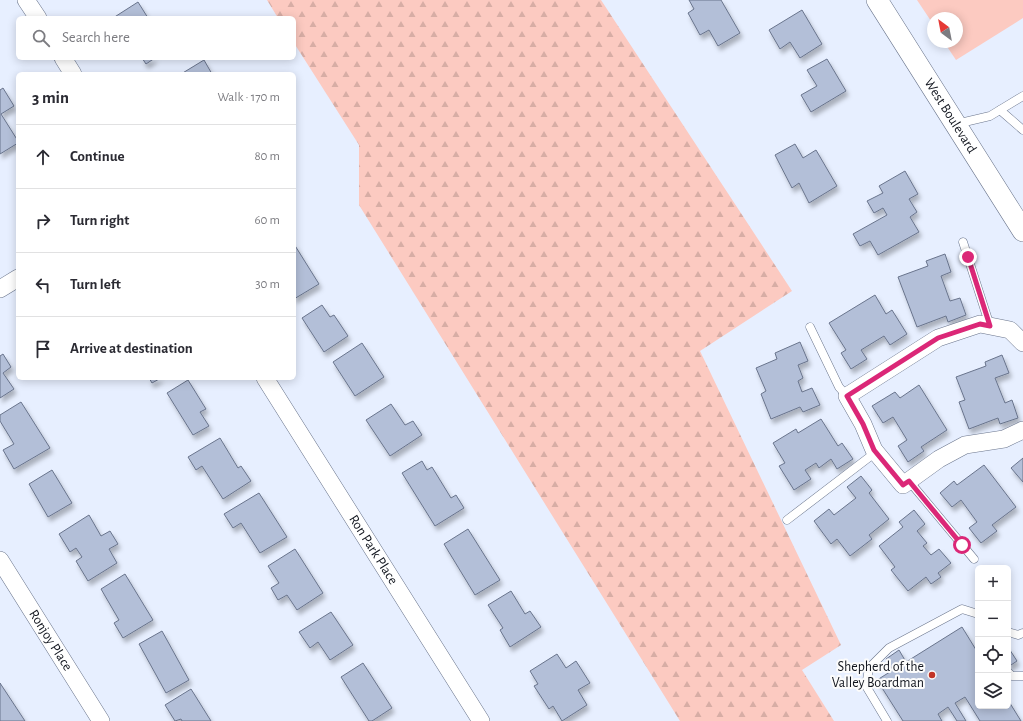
<!DOCTYPE html>
<meta charset="utf-8">
<style>
:root{--surface:#fff;--page:#f2f2f3;--text:#2b2b33;--muted:#7c7c81;--line:#e1e1e2}
body{margin:0;font-family:"Alegreya Sans",sans-serif;background:var(--page);color:var(--text)}
.controls{position:absolute;right:12px;bottom:12px;display:grid;overflow:hidden;border-radius:6px;box-shadow:0 2px 10px #0003}
.controls button{width:36px;height:36px;display:grid;place-items:center;padding:0;border:0;border-bottom:1px solid var(--line);background:var(--surface);color:var(--text);font:20px sans-serif}
.compass{position:absolute;left:927px;top:12px;width:36px;height:36px;border-radius:50%;background:var(--surface);box-shadow:0 2px 10px #0003;rotate:328deg}
.stop{position:absolute;width:12px;height:12px;margin:-9px;border:3px solid #db2777;border-radius:50%;background:#fff}
.stop.end{background:#db2777;border-color:#fff;box-shadow:0 1px 4px #0008}
.list{margin:0;padding:0;list-style:none}
h2{display:flex;justify-content:space-between;align-items:center;height:52px;margin:0;padding:0 16px;font-size:17px}
h2 small{font-size:13px;font-weight:400;color:var(--muted)}
.list li{display:grid;grid-template-columns:26px 1fr auto;gap:12px;align-items:center;box-sizing:border-box;height:64px;padding:0 16px;border-top:1px solid var(--line)}
.list b{display:block;font-size:15px;white-space:nowrap}
.list em{font-size:13px;font-style:normal;color:var(--muted)}
.icon{flex:none;width:22px;height:22px;fill:none;stroke:currentColor;stroke-width:2;stroke-linecap:round;stroke-linejoin:round}
.map{position:relative;flex:none;width:1023px;height:721px;overflow:hidden}
.search{position:absolute;background:var(--surface);box-shadow:0 2px 10px #0003;left:16px;top:16px;width:280px;height:44px;display:flex;align-items:center;gap:10px;box-sizing:border-box;padding:0 14px;border-radius:6px;color:var(--muted);font-size:15px}
.panel{position:absolute;background:var(--surface);box-shadow:0 2px 10px #0003;left:16px;top:72px;width:280px;height:308px;border-radius:6px}
.map>svg:first-child{display:block}
.forest{fill:url(#forest-firs)}
.pitch{fill:#fccac1}
.building{fill:#b3bfd8;stroke:#69748c;filter:url(#shadow)}
.lines{fill:none;stroke-linecap:round;stroke-linejoin:round}
.service-casing{stroke:#6a758c;stroke-width:9}
.minor-casing{stroke:#6a758c;stroke-width:18}
.tertiary-casing{stroke:#6a758c;stroke-width:22}
.service{stroke:#fff;stroke-width:8}
.minor{stroke:#fff;stroke-width:17}
.tertiary{stroke:#fff;stroke-width:21}
.route{stroke:#db2777;stroke-width:5}
.poi-dot{fill:#c23527;stroke:#fcfcfc;stroke-width:1.5}
.labels{text-anchor:middle;dominant-baseline:central;stroke-width:4;stroke-linejoin:round;paint-order:stroke}
.street-label{font-size:14px;fill:#12161f;stroke:#fcfcfc}
.poi-label{font-size:14px;fill:#12161f;stroke:#fcfcfc;text-anchor:end}
</style>
<div class="map">
<svg width="1023" height="721" viewBox="0 0 1023 721">
<defs>
<pattern id="forest-firs" width="22" height="20" patternUnits="userSpaceOnUse"><rect width="22" height="20" fill="#fccac1"/><path d="M5 1l3.5 6h-7zM16 11l3.5 6h-7z" fill="#d7ada5"/></pattern>
<filter id="shadow"><feDropShadow dx="2.5" dy="4.5" stdDeviation="2" flood-color="#0004"/></filter>
</defs>
<rect width="100%" height="100%" fill="#e7efff"/>
<polygon class="forest" points="267,0 601,0 792,291 700,351 841,645 802,670 834,721 680,721 359,205 359,145 294,43 294,18 278,18"/>
<polygon class="pitch" points="917,0 1023,0 1023,18 956,60 944,42 957,42 957,18 933,18 933,24"/>
<g class="building">
<polygon points="689,0 721,0 740,33 718,46 709,30 700,35 688,13 694,9"/>
<polygon points="138,2 148,18 113,18"/>
<polygon points="802,10 822,44 800,58 790,42 780,49 769,30"/>
<polygon points="142,58 155,58 146,64"/>
<polygon points="827,59 846,91 811,112 801,95 817,86 807,70"/>
<polygon points="204,60 212,74 181,74"/>
<polygon points="3,88 14,106 1,114 18,141 18,143 0,154 0,90"/>
<polygon points="795,144 803,158 816,150 837,186 809,203 799,183 792,188 775,155"/>
<polygon points="905,171 918,194 909,199 917,212 910,217 919,232 878,255 870,241 860,246 853,234 887,215 883,208 874,213 867,201 883,193 879,186"/>
<polygon points="294,244 319,284 294,299"/>
<polygon points="945,254 951,272 941,276 950,301 960,298 966,315 948,322 946,316 917,327 898,277 928,266 926,261"/>
<polygon points="875,295 886,314 892,310 907,334 890,345 884,336 861,350 867,359 851,369 841,353 846,350 829,323"/>
<polygon points="322,305 330,317 334,315 348,336 324,352 302,318"/>
<polygon points="800,342 808,361 798,365 803,378 798,381 802,392 812,388 820,405 803,412 800,407 771,419 761,394 766,391 756,368 777,359 775,353"/>
<polygon points="362,343 384,377 355,396 333,362"/>
<polygon points="3,354 11,367 3,373 14,389 0,398 0,356"/>
<polygon points="1002,355 1009,373 995,378 1005,403 1012,400 1018,418 1000,424 998,418 969,429 959,402 965,400 956,377 986,366 985,362"/>
<polygon points="149,378 161,378 152,383"/>
<polygon points="188,380 206,409 200,412 209,426 193,435 167,393"/>
<polygon points="919,385 947,430 921,447 924,451 908,462 898,446 907,440 893,417 883,423 872,406 895,392 900,398"/>
<polygon points="21,402 50,448 14,469 3,450 14,444 0,421 0,415"/>
<polygon points="391,404 405,425 413,421 422,435 390,456 366,420"/>
<polygon points="821,419 838,446 842,443 853,459 837,469 831,459 819,468 816,463 805,470 811,479 794,490 779,466 785,463 773,443 796,429 798,433"/>
<polygon points="220,438 238,468 241,466 251,481 223,499 202,466 196,470 188,457"/>
<polygon points="1023,458 1023,482 1011,468"/>
<polygon points="422,461 427,470 432,467 451,498 456,495 464,508 435,526 402,473"/>
<polygon points="984,465 1016,507 992,525 997,531 981,543 969,528 977,522 961,500 952,507 940,493 954,481 957,485"/>
<polygon points="52,470 72,503 48,517 29,484"/>
<polygon points="861,476 872,490 869,493 889,519 869,535 872,539 850,556 837,539 831,544 814,521 829,509 834,515 856,498 847,487"/>
<polygon points="259,493 287,537 260,553 241,523 233,528 224,514"/>
<polygon points="914,510 925,524 917,531 927,543 923,546 931,555 939,549 951,563 938,573 941,577 931,584 926,577 908,591 891,570 895,567 879,546 903,527 899,522"/>
<polygon points="89,515 101,536 110,531 118,544 109,549 117,563 88,581 76,561 82,557 76,548 70,552 59,534"/>
<polygon points="468,529 500,580 475,595 444,544"/>
<polygon points="295,549 323,593 297,610 287,595 278,600 271,588 279,583 268,566"/>
<polygon points="125,574 153,620 123,638 114,623 119,620 101,589"/>
<polygon points="511,591 525,614 530,611 541,627 510,647 500,630 503,628 488,605"/>
<polygon points="331,612 353,645 330,660 318,642 310,648 299,632"/>
<polygon points="962,627 978,653 978,706 1008,706 1008,700 1021,721 980,721 965,697 955,703 966,721 957,721 948,707 938,714 942,721 903,721 877,680 893,670 886,659 899,650 906,662"/>
<polygon points="162,631 189,680 166,693 139,644"/>
<polygon points="1008,647 1017,661 1008,667"/>
<polygon points="557,654 566,668 576,661 590,683 578,690 587,705 562,721 553,706 549,709 534,686 538,684 530,671"/>
<polygon points="363,663 392,708 372,721 369,721 341,677"/>
<polygon points="0,683 25,721 0,721"/>
<polygon points="191,689 211,721 182,721 181,719 175,721 165,705"/>
</g>
<g class="lines">
<defs>
<g id="service">
<polyline points="1000,110 1023,130"/>
<polyline points="956,124 990,116 1023,96"/>
<polyline points="963,242 990,326"/>
<polyline points="810,327 839,387 847,396"/>
<polyline points="909,481 974,559"/>
<polyline points="787,520 876,452"/>
<polyline points="1008,632 1018,635 1023,633"/>
<polyline points="1008,672 1012,676 1023,676"/>
<polyline points="887,721 866,686 869,668 889,648 962,609 978,614"/>
</g>
<g id="minor">
<polyline points="26,0 38,18"/>
<polyline points="63,58 73,74"/>
<polyline points="0,289 18,278"/>
<polyline points="1023,343 1010,330 980,324 938,338 847,396 863,424 874,450 903,485 939,459 965,445 1004,439 1023,430"/>
<path id="s1" d="M265 378 481 721"/>
<path id="s2" d="M0 560 101 721"/>
</g>
<g id="tertiary">
<path id="s3" d="M877 0 1023 231"/>
</g>
</defs>
<use href="#service" class="service-casing"/>
<use href="#minor" class="minor-casing"/>
<use href="#tertiary" class="tertiary-casing"/>
<use href="#service" class="service"/>
<use href="#minor" class="minor"/>
<use href="#tertiary" class="tertiary"/>
</g>
<g class="lines">
<polyline class="route" points="962,545 909,481 903,485 874,450 863,424 847,396 938,338 980,324 990,326 968,257"/>
</g>
<circle class="poi-dot" cx="932" cy="675" r="4"/>
<g class="labels">
<g class="street-label">
<text stroke="none"><textPath href="#s3" startOffset="137">West Boulevard</textPath></text>
<text stroke="none"><textPath href="#s1" startOffset="203">Ron Park Place</textPath></text>
<text stroke="none"><textPath href="#s2" startOffset="95">Ronjoy Place</textPath></text>
</g>
<g class="poi-label">
<text x="924" y="667">Shepherd of the<tspan x="924" dy="16">Valley Boardman</tspan></text>
</g>
</g>
</svg>
<div class="controls">
<button>+</button>
<button>−</button>
<button><svg class="icon" aria-label="locate" viewBox="0 0 24 24"><circle cx="12" cy="12" r="6"/><path d="M12 2v4M12 18v4M2 12h4M18 12h4"/></svg></button>
<button><svg class="icon" aria-label="layers" viewBox="0 0 24 24"><path d="M12 4l9 5-9 5-9-5zM3 14l9 5 9-5"/></svg></button>
</div>
<svg class="compass" viewBox="-18 -18 36 36"><path d="M0-13l5 13h-10z" fill="#e53935"/><path d="M0 13l5-13h-10z" fill="#7c7c81"/></svg>
<div class="stop" style="left:962px;top:545px"></div>
<div class="stop end" style="left:968px;top:257px"></div>
<div class="search"><svg class="icon" aria-label="search" viewBox="0 0 24 24"><circle cx="10" cy="10" r="6"/><path d="M15 15l6 6"/></svg>Search here</div>
<section class="panel">
<h2>3 min<small>Walk · 170 m</small></h2>
<ul class="list">
<li><svg class="icon" aria-label="ahead" viewBox="0 0 24 24"><path d="M12 20V5M6 11l6-6 6 6"/></svg><div><b>Continue</b></div><em>80 m</em></li>
<li><svg class="icon" aria-label="right" viewBox="0 0 24 24"><path d="M7 20v-9h11M14 6l5 5-5 5"/></svg><div><b>Turn right</b></div><em>60 m</em></li>
<li><svg class="icon" aria-label="left" viewBox="0 0 24 24"><path d="M17 20v-9H6M10 6l-5 5 5 5"/></svg><div><b>Turn left</b></div><em>30 m</em></li>
<li><svg class="icon" aria-label="arrive" viewBox="0 0 24 24"><path d="M6 21V4h12l-3 4 3 4H6"/></svg><div><b>Arrive at destination</b></div></li>
</ul>
</section>
</div>
